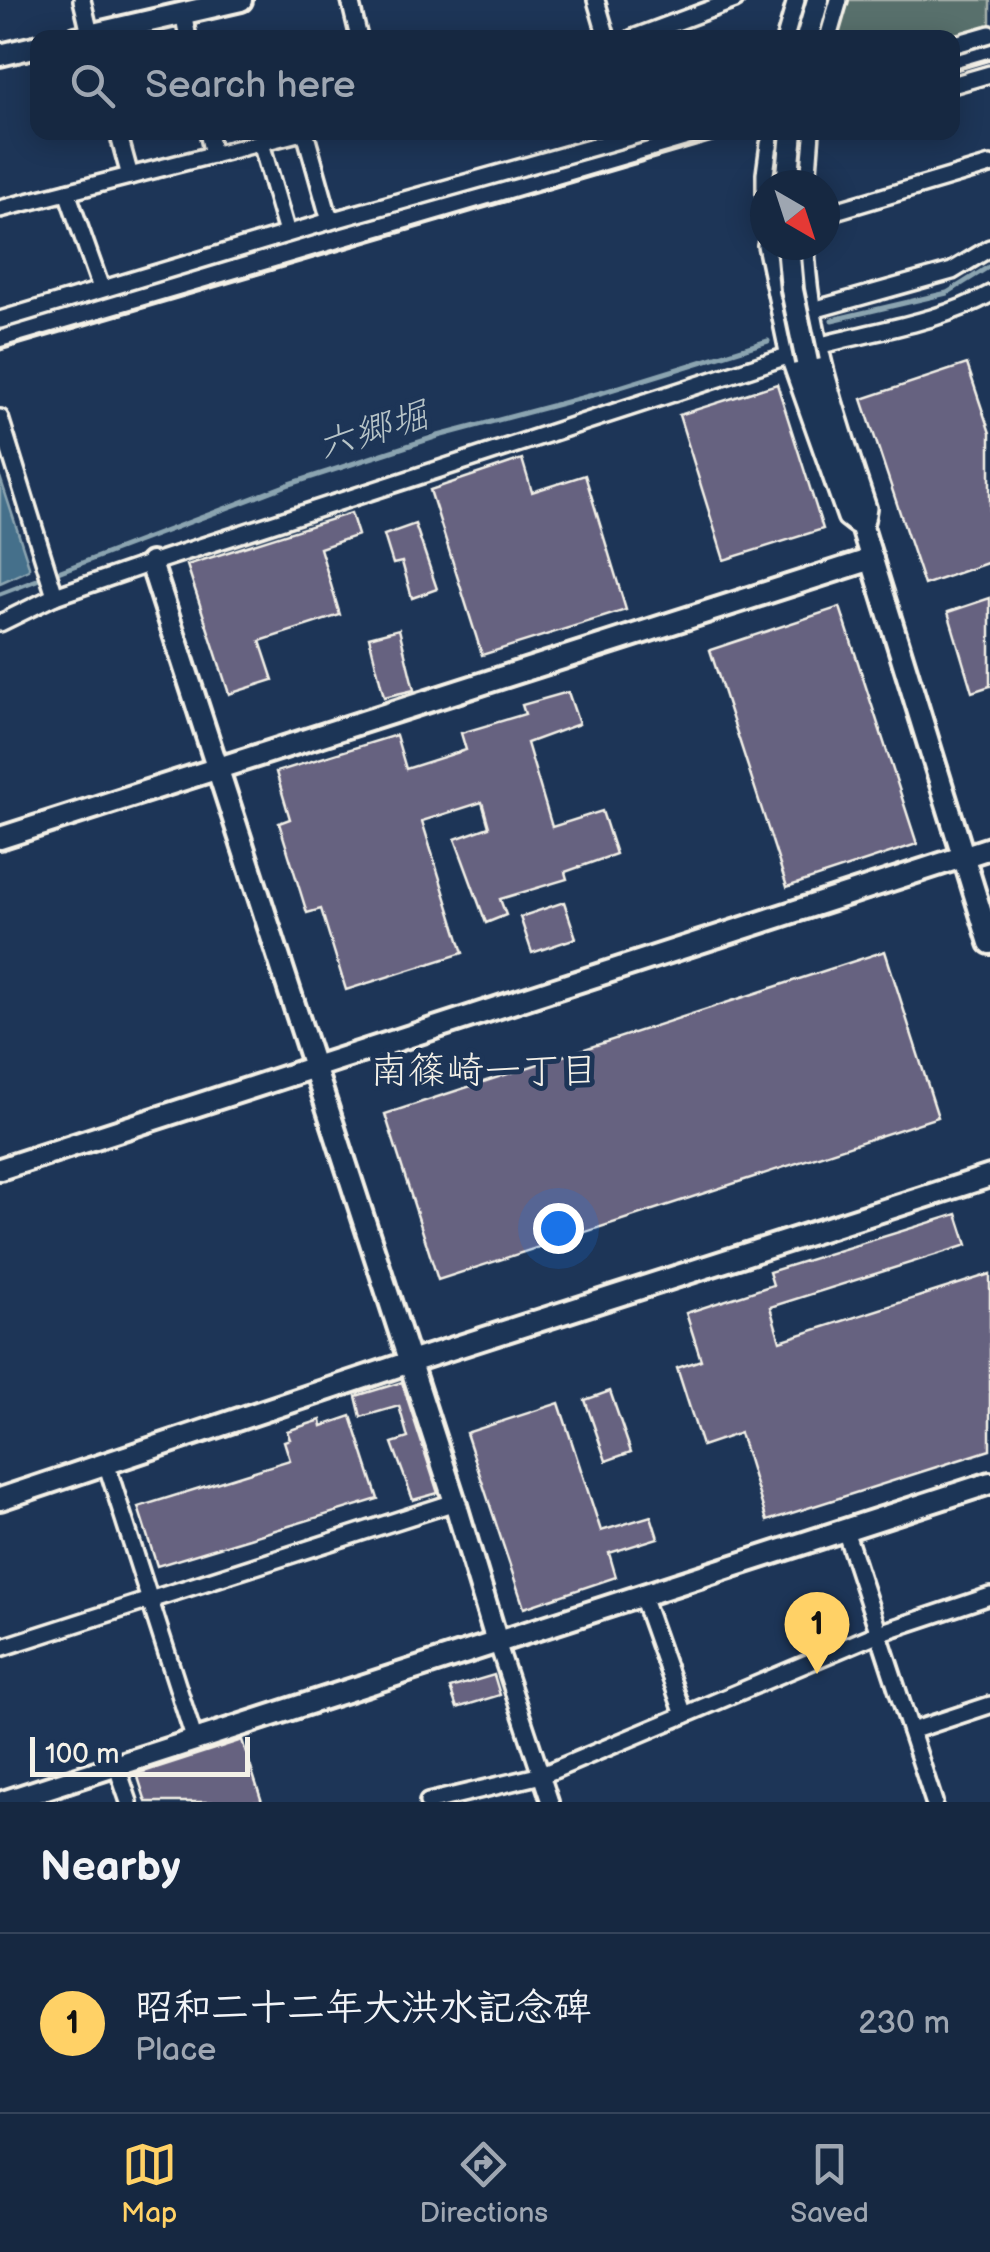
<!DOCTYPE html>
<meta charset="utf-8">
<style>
:root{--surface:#162841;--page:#23344c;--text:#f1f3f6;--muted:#9ea6b1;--line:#35445a;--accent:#ffd166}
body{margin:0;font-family:"Balsamiq Sans","Klee One",sans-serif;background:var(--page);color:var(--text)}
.compass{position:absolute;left:750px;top:170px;width:90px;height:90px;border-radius:50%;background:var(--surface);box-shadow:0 5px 25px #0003;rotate:141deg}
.scale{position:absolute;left:30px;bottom:25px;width:220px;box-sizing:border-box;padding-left:10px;border:5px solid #f4f1e8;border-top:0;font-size:28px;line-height:35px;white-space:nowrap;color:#f4f1e8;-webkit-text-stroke:8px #1d3557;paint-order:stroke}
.you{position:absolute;left:558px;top:1228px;width:35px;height:35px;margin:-25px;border:8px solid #fff;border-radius:50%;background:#1a73e8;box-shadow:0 0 0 15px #1a73e833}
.badge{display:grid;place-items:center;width:65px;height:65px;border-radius:50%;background:var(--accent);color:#111;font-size:32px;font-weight:700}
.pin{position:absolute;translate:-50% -82px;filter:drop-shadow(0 2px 5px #0008)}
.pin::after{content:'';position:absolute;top:52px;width:35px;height:30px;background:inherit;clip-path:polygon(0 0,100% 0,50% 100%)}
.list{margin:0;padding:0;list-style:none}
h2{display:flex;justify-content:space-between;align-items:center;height:130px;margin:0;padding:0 40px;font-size:42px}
h2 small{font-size:32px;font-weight:400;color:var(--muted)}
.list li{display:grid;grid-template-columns:65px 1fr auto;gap:30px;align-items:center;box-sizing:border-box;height:180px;padding:0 40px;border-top:2px solid var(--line)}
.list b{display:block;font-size:38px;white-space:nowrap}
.list p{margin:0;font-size:32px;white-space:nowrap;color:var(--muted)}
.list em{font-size:32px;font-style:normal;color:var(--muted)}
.icon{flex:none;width:55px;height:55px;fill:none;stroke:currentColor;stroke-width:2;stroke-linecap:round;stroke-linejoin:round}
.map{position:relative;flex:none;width:990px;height:1802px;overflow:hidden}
.search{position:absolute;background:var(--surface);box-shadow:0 5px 25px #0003;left:30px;right:30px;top:30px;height:110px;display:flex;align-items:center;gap:25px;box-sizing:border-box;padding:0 35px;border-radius:20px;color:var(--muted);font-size:38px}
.sheet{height:310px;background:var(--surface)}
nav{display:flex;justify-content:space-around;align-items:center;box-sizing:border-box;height:140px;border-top:2px solid var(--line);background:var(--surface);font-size:28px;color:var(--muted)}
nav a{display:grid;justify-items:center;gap:5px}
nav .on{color:var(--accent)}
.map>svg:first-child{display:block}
.green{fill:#58706c;stroke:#a6b0aa;stroke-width:2.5}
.water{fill:#45708b;stroke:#8ba4b0;stroke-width:2.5}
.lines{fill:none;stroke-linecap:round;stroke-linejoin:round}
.stream{stroke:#8ba4b0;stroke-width:5}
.building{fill:#666280;stroke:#f4f1e8;stroke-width:2.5}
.minor-casing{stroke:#f4f1e8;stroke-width:22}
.tertiary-casing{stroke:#f4f1e8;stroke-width:28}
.minor{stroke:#1d3557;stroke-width:15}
.tertiary{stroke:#1d3557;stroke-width:20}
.rail{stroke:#f4f1e8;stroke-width:5}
.tertiary-bridge-casing{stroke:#f4f1e8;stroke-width:28;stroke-linecap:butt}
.tertiary-bridge{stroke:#1d3557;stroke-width:20}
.labels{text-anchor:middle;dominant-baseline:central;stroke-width:10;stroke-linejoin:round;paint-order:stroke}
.water-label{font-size:38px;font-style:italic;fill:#b7c4c7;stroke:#1d3557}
.neighbourhood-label{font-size:38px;fill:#f4f1e8;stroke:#1d3557}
</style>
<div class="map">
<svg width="990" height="1802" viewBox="0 0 990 1802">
<rect width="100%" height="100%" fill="#1d3557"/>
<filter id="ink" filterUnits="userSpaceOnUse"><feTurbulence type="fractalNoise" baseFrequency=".01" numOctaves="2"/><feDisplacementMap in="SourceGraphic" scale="20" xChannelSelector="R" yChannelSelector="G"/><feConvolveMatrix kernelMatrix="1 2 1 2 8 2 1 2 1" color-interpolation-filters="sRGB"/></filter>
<g filter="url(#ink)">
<polygon class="green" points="846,0 990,0 990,26 953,38 835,38"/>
<polygon class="water" points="0,477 29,566 29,570 0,583"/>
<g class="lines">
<g class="stream">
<polyline points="832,320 947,293 990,266"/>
<polyline points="0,594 290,484 438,436 604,392 768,341"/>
</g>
</g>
<g class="building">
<polygon points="967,364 990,433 990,562 924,585 862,399"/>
<polygon points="777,384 823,529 724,560 679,415"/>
<polygon points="522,459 532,492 585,475 626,610 482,655 430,490"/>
<polygon points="351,513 358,535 320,548 340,615 260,641 273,680 229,694 187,565"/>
<polygon points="415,524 437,589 412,598 402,562 393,564 384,535"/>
<polygon points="990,598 990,686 972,692 948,612"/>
<polygon points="840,607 917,844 787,887 710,650"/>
<polygon points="399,629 414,690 384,697 369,637"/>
<polygon points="568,692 579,724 527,743 552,827 602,811 616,854 565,872 567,879 500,899 506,915 486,923 455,839 489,827 482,802 422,821 463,953 346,990 321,909 307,913 279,823 290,819 276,772 396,735 406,769 466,750 461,733 525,714 522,705"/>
<polygon points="564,902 576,938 532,953 520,917"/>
<polygon points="885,951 938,1117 438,1280 385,1114"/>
<polygon points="957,1214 967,1245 770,1307 780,1341 990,1274 990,1450 767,1521 740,1433 702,1446 677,1368 701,1360 686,1313 773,1285 769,1272"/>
<polygon points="402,1382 438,1493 413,1500 392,1443 408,1438 399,1406 361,1417 356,1396"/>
<polygon points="610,1391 631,1452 606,1461 585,1400"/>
<polygon points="559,1403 601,1531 651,1516 658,1538 609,1553 616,1577 524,1608 466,1433"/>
<polygon points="351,1416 378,1499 157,1566 138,1507 290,1460 284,1441 290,1439 287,1431 321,1420 322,1426"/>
<polygon points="494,1675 500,1695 457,1708 450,1688"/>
<polygon points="242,1740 262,1802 146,1802 137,1774"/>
</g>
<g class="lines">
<defs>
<g id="minor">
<polyline points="82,0 91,38"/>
<polyline points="350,0 359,38"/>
<polyline points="596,0 607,38"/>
<polyline points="183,12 188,38"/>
<polyline points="633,38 735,0"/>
<polyline points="785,38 796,0"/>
<polyline points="828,38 839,0"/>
<polyline points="952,45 990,34"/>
<polyline points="952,85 990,74"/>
<polyline points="118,132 130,176"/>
<polyline points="208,132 213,155"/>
<polyline points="305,132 330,221"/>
<polyline points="261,143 287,233"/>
<polyline points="807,185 811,132"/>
<polyline points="67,192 101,288"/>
<polyline points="0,209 302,132"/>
<polyline points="825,214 990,165"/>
<polyline points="765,223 765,174 769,144 797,132"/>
<path d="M766 245 789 357 846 518 855 525 866 520 868 508C840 422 809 337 806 245"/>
<polyline points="813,310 952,271 990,248"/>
<polyline points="0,320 330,221 647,132"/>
<polyline points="0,418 55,596"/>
<path d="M0 623 55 596 151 563 818 346C876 330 938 323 990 294"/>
<polyline points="107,1466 194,1738"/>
<polyline points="845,1530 934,1802"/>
<polyline points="642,1596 684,1715"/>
<polyline points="497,1642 550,1802"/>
<polyline points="0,1648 455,1502"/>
<polyline points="911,1731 990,1705"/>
<polyline points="116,1764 129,1802"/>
<polyline points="428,1802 542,1775 879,1633 990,1596"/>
</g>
<g id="tertiary">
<polyline points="76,38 241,0"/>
<polyline points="807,38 818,0"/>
<polyline points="0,55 38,46"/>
<polyline points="807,362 861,524 990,943"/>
<polyline points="151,563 455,1502 497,1642"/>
<polyline points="0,838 872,559"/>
<polyline points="0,1169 990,848"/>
<polyline points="0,1499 410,1362 990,1176"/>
<polyline points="3,1802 990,1483"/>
</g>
</defs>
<use href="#minor" class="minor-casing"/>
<use href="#tertiary" class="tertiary-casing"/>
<use href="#minor" class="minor"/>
<use href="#tertiary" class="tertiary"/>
<g class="rail">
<polyline points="952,70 990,59"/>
<polyline points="0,349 740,132"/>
</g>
<defs>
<g id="tertiary-bridge">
<polyline points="787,185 792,132"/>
<polyline points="788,245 792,290 807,362"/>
</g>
</defs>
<use href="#tertiary-bridge" class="tertiary-bridge-casing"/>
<use href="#tertiary-bridge" class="tertiary-bridge"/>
</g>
</g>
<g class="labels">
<g class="water-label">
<text transform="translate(373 431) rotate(-17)">六郷堀</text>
</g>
<g class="neighbourhood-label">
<text x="484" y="1071">南篠崎一丁目</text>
</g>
</g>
</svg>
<svg class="compass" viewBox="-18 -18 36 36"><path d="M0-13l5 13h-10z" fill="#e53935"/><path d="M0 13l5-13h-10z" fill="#9ea6b1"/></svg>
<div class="scale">100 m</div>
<div class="you"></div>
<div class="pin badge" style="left:817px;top:1674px">1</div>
<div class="search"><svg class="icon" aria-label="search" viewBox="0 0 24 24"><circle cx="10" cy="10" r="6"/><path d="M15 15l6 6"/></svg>Search here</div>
</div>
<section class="sheet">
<h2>Nearby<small></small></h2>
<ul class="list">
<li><span class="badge">1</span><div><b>昭和二十二年大洪水記念碑</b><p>Place</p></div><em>230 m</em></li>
</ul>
</section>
<nav>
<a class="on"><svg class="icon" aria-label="map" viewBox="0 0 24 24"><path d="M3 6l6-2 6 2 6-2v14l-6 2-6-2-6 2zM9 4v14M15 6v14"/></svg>Map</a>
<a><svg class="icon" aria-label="directions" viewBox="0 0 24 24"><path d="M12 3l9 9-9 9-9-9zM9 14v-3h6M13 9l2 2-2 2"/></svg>Directions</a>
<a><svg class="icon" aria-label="saved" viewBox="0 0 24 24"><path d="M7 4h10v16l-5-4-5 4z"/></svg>Saved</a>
</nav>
